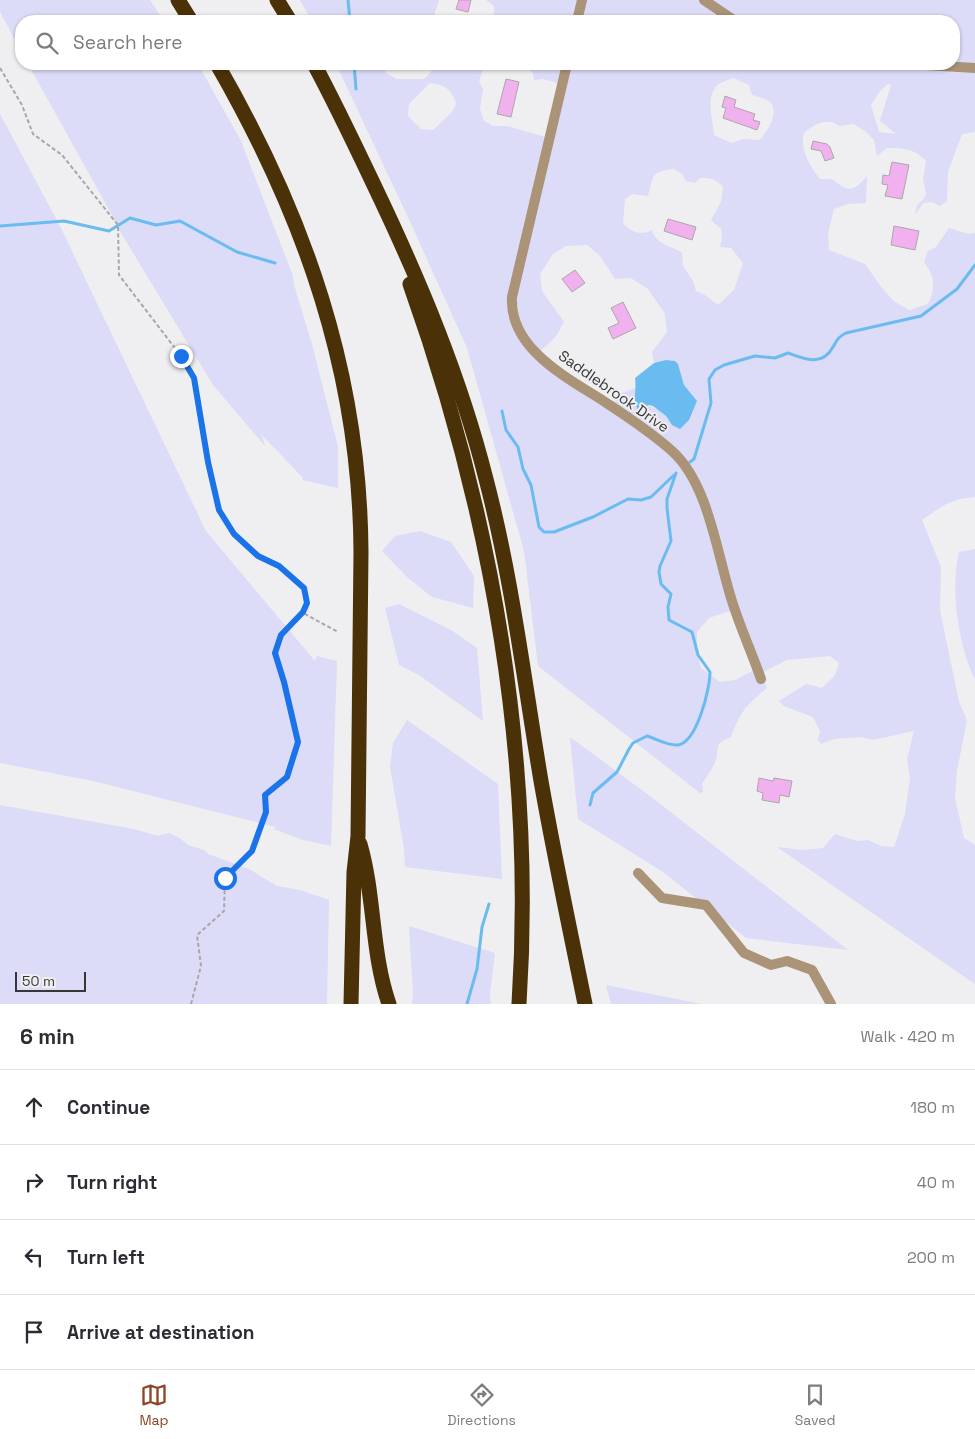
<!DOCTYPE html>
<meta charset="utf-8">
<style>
:root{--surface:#fff;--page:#f2f2f3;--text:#2b2b33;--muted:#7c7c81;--line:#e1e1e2;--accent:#8e4526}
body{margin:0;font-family:"Space Grotesk",sans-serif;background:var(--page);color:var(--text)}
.scale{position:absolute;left:15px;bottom:12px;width:71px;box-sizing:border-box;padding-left:5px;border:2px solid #373737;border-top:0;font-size:14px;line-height:18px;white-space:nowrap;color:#373737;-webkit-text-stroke:4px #efeff1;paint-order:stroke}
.stop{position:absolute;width:15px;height:15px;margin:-11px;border:4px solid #1a73e8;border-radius:50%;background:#fff}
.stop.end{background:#1a73e8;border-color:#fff;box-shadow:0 1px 5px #0008}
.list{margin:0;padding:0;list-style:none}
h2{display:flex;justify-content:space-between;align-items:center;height:65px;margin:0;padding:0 20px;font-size:21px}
h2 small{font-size:16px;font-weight:400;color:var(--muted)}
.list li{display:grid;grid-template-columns:32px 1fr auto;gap:15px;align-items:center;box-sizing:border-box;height:75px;padding:0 20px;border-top:1px solid var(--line)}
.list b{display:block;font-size:19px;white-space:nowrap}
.list em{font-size:16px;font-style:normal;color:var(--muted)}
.icon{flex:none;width:28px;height:28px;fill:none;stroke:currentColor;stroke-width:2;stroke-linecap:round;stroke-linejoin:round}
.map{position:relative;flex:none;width:975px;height:1004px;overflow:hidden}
.search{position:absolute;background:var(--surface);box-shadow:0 1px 4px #0004;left:15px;right:15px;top:15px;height:55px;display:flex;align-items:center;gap:12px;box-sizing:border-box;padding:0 18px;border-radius:20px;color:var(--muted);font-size:19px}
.sheet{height:365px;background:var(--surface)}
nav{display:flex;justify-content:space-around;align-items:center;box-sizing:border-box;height:70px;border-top:1px solid var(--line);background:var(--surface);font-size:14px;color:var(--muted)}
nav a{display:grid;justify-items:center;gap:2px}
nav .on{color:var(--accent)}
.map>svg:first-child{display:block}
.green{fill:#dcdbf8;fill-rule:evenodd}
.water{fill:#6abcf0}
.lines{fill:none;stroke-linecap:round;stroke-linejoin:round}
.stream{stroke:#6abcf0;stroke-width:3}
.building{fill:#f1b0ee;stroke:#aaa8a9}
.path{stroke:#a7a7a8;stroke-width:2;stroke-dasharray:4 2.5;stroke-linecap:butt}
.minor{stroke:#aa9376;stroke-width:10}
.highway{stroke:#4b3107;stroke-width:15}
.route{stroke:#1a73e8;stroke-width:6}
.labels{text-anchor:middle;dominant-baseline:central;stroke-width:4;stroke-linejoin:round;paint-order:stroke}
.street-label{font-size:15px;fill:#373737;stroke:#efeff1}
</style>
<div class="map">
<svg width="975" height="1004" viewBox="0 0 975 1004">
<rect width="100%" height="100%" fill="#efeff1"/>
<g class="green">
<polygon points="0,0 150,0 164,21 21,21 21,51 0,12"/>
<path d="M300 0H439L435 12V19L437 21H415L404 17 395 21C382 14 377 15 362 16L359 21H312Z"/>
<path d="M486 0H975V132L962 134 948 172 947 201 940 206 932 202 923 203 915 215 917 205 923 200 926 194 923 179 926 161C916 149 902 148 887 148L877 156 874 140 865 131 853 124 839 126C828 117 814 124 804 133 799 149 810 166 820 179H832C849 193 853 192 867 176L866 203 848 204 834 209 828 233 829 250 865 264 882 288 895 302 909 310 928 304C936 287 935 277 924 262L928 251 936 247 949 228 969 234 975 233V497C950 499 942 506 922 520L941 567 940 610 959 702 967 720 957 771 955 798 964 838 975 845V984L777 847 802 850 823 848 835 834 857 841 868 840 881 846 894 847 905 814 910 778 907 759 914 731 873 740 861 737 834 739 821 744 818 740 820 731 813 717 784 706 779 701 806 684 822 688 835 675 839 663 830 656 787 660 761 673 767 688C746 706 741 710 731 737 711 745 721 748 715 762 712 770 706 777 702 784L703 792 700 793 538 666 524 551 467 348 413 228 336 64 384 66 386 73 396 79H424L431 72 432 64H485L479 81 483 89 480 109 484 121 493 126H507L549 138 562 84 543 79 534 80 533 73 526 68 513 64H954V21H494V6ZM734 78 749 85 752 95C758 97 768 99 771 103 779 114 767 133 759 140L743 139 731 143 714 135C713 120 704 95 719 84 723 81 729 80 734 78ZM430 83C445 85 452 89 456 104L452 112 433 130 421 129 408 116 409 104ZM888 84 891 85 880 121 896 134 879 132 871 105 880 91ZM674 169 682 174 686 181 695 183 700 178C711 178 716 179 723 187L721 202 711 220 721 229 722 238 720 247 731 248 743 263 734 290 718 305 705 295 696 291 693 281 683 266 682 253C671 245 656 245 652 230 642 236 630 232 623 223L625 199 632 194 648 196C654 175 650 172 674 169ZM587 245 600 256 615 279 631 278 648 289 665 314 667 332 652 352 654 363 666 360 675 361 678 364 684 385 696 400 672 425C661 408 653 406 634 402L636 388 621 393 611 405 538 353 555 338 564 322 542 291 540 274 553 254 566 246ZM733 610 756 669 735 680 720 682 701 668 697 652V632L709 618Z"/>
<polygon points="28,64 198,64 241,141 293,276 294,285 312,344 338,447 338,488 302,480 303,478 262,435 265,446 213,385 118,228 118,226"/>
<polygon points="0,114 60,226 206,531 315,661 317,656 337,661 331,846 303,840 274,829 276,827 93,781 0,763"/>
<polygon points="420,531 451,542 474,576 473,608 432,597 407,577 382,551 395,536"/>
<path d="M975 549V680C958 644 950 591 959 552Z"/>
<polygon points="399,604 451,630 477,648 483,721 419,675 399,665 385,608"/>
<polygon points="407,720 498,784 502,879 405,867 404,849 390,767 393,743"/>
<polygon points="570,737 650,796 848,950 746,938 663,872 578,819"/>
<polygon points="0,805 134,829 158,836 169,833 178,837 188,845 204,850 208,854 249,869 277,886 300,890 329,900 327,1004 0,1004"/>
<polygon points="409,926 495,953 490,993 491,1004 412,1004 413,993"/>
<polygon points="606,985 702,1004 611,1004"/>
</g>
<path class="water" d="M666 360 675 361 678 364 684 385 697 401 689 420 680 429 672 425 666 416 653 406 649 405 638 410C632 399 637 391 635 378L654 363Z"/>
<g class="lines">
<g class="stream">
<polyline points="348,0 350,21"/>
<polyline points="354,64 356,89"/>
<polyline points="0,226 64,221 109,231 130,218 156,225 180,221 237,252 275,263"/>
<polyline points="502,411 506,430 518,447 523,469 531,485 539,527 544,532 554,532 593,517 628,499 641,500 651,497 674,475"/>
<path d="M690 462 694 459 711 403 709 379 715 370 724 365 755 356 775 358 788 353C805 359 822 367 833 347 837 340 838 337 846 333L921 316 957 289 975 265"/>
<path d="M590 805 593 793 617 772 629 749 633 743 647 736C657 739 667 746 678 745 697 742 710 689 710 672L698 655 692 632 669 620 668 607 671 594 661 584 659 572 660 566 671 541 667 508V499L676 473"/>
<polyline points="467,1004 477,969 482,927 489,904"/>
</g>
</g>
<g class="building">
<polygon points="459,0 471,0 468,12 456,9"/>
<polygon points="506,79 519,82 511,117 497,114"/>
<polygon points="725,96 736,100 734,107 755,114 753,120 760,122 757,130 723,118 726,108 722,107"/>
<polygon points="813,141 827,144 830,147 834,158 825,161 821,151 811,149"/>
<polygon points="892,162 909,165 902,199 885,196 888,185 882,184 883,175 889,176"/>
<polygon points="668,219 696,227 692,240 664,231"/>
<polygon points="894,226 919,231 915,250 891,245"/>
<polygon points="575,270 585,283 572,292 562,279"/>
<polygon points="623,302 636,328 613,339 608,328 619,323 611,308"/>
<polygon points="759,778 773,781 774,778 792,781 789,797 780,795 779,803 762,800 763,793 757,791"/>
</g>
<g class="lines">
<g class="path">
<polyline points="0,68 22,105 33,134 62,155 118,225 119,275 181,356 194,378 208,462 219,510 234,534 258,556 279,567 304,588 307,603 303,613 338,632"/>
<polyline points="191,1004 201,966 197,935 224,911 225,878 252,851 266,812 265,795 287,777 297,742 284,682 275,653 281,635 303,613"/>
</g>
<g class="minor">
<polyline points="704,0 735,21"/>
<polyline points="577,21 582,0"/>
<path d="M567 64 512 297C509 349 568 378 605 402 628 417 652 433 672 451 709 484 717 555 732 601 740 627 752 653 761 679"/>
<polyline points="908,64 975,68"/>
<polyline points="638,873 662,898 706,905 744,953 771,965 787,961 812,970 831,1004"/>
</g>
<g class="highway">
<polyline points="178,0 191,21"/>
<polyline points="277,0 290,21"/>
<path d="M217 64C305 217 360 373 361 552L358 836 354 872 351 1004"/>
<path d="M314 64C335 103 354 143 373 183 419 279 460 376 486 479 512 578 524 680 541 781 554 855 570 930 585 1004"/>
<path d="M410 284C492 514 535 760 519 1004"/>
<path d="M360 844C375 896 371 952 389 1004"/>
</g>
</g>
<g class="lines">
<polyline class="route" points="181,356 194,378 208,462 219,510 234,534 258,556 279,566 304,588 307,603 303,612 281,635 275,653 284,682 298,742 287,777 265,795 266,812 252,851 225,878"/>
</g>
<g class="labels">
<g class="street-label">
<text transform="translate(614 391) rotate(35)">Saddlebrook Drive</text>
</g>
</g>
</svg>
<div class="scale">50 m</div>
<div class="stop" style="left:225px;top:878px"></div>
<div class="stop end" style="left:181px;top:356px"></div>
<div class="search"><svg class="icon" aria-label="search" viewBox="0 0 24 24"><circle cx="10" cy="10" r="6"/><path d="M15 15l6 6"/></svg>Search here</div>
</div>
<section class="sheet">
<h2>6 min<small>Walk · 420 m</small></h2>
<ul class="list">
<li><svg class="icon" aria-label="ahead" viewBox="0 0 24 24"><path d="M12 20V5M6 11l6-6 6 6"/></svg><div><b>Continue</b></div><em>180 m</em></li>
<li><svg class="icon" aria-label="right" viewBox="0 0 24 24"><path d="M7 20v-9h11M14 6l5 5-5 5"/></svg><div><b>Turn right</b></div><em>40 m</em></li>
<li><svg class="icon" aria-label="left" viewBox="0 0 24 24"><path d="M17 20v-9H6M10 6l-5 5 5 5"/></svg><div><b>Turn left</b></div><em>200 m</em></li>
<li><svg class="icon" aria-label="arrive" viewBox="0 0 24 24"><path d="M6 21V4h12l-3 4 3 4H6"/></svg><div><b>Arrive at destination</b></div></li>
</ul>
</section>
<nav>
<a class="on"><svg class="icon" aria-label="map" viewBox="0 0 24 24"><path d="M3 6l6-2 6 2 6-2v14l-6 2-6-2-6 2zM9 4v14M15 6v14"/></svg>Map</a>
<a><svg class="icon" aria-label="directions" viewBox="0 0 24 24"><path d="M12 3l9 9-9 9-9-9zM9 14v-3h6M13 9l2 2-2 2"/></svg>Directions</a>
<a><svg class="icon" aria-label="saved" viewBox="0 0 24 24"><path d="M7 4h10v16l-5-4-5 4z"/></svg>Saved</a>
</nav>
